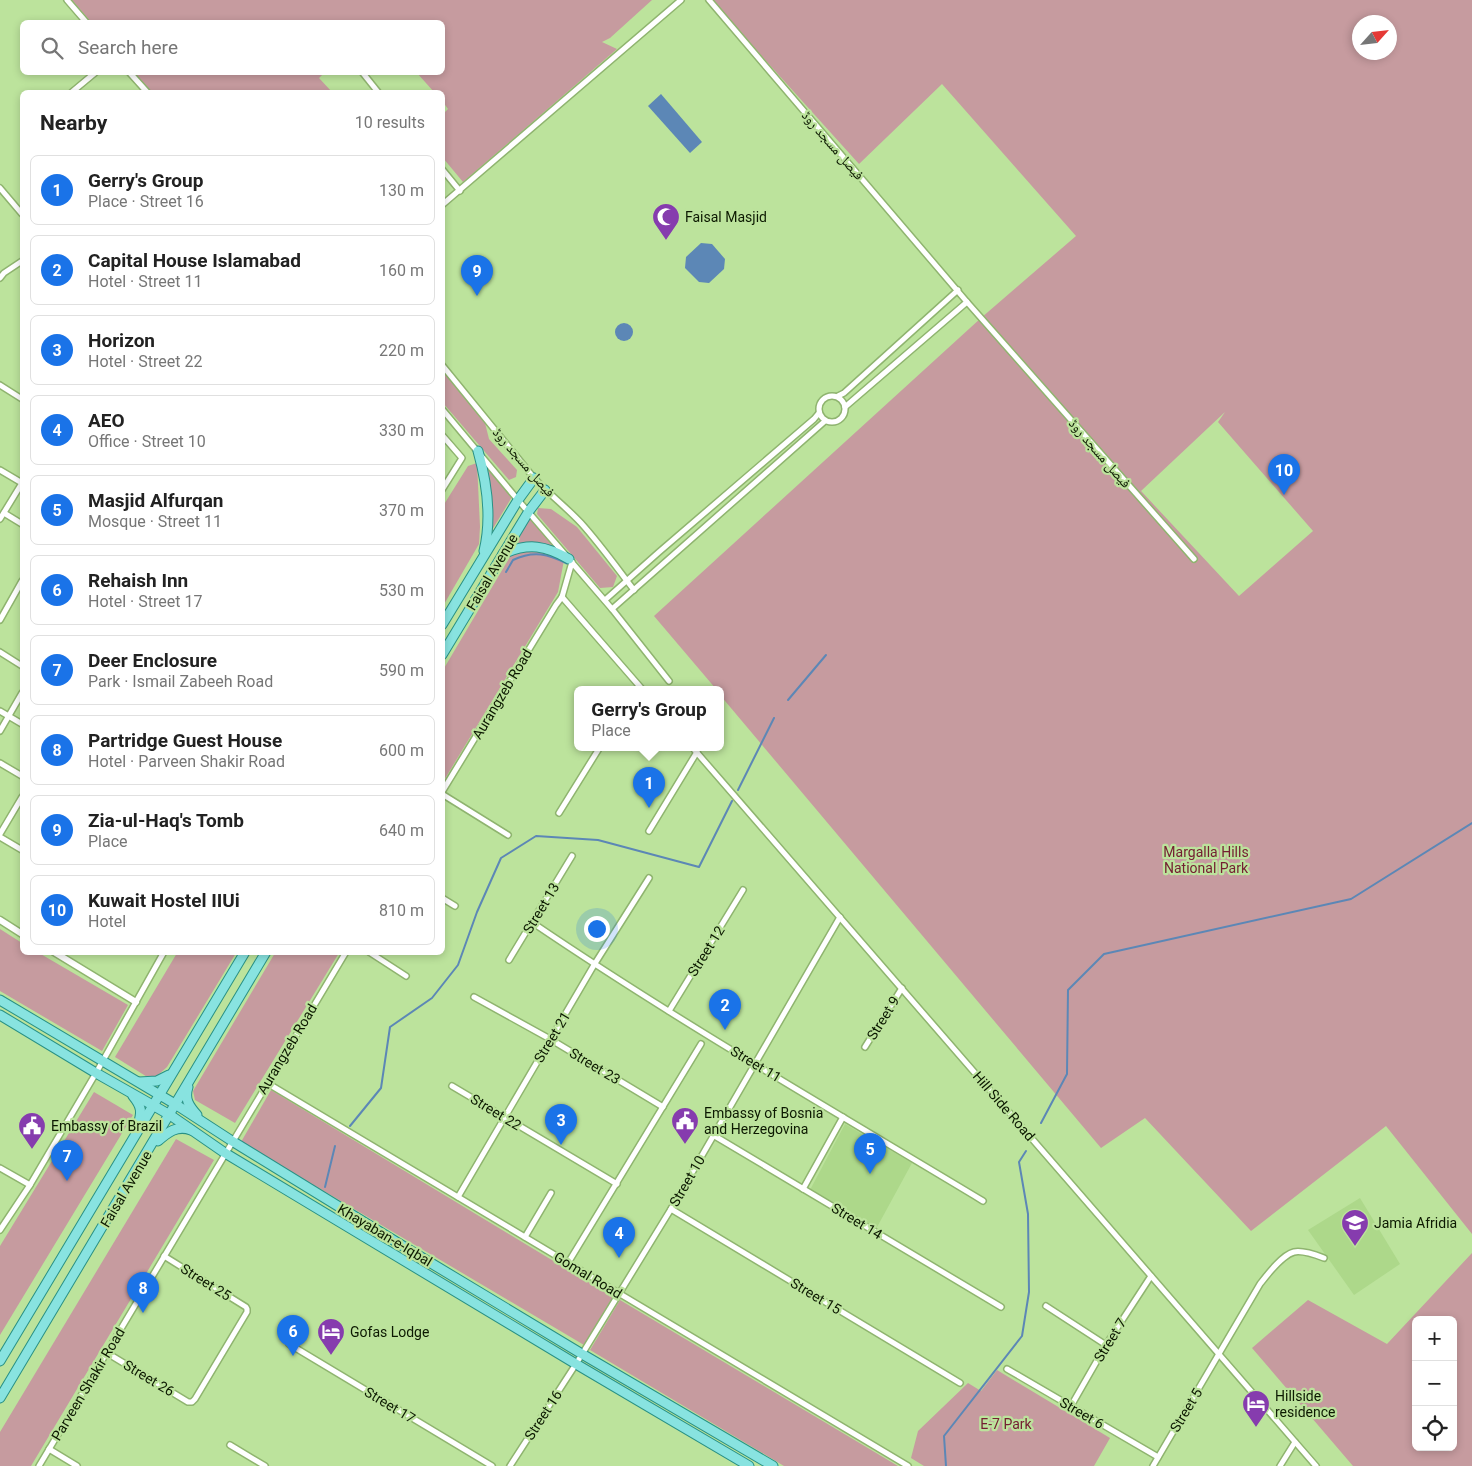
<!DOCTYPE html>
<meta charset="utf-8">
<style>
:root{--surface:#fff;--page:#f2f2f2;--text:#222;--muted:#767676;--line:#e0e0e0;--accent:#1a73e8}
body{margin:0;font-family:Roboto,"Noto Naskh Arabic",sans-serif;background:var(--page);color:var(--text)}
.controls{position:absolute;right:15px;bottom:15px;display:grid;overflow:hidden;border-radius:8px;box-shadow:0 2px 8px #0003}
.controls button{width:45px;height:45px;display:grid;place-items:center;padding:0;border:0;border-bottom:1px solid var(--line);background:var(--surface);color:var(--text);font:25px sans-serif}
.compass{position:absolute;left:1352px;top:15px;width:45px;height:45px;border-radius:50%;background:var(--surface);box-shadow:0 2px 8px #0003;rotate:63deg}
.you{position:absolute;left:596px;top:928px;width:18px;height:18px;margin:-12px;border:4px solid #fff;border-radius:50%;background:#1a73e8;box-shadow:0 0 0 8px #1a73e833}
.badge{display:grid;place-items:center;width:32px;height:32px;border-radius:50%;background:var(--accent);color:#fff;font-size:16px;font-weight:700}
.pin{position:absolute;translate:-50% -41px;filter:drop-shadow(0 1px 2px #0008)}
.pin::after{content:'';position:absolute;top:26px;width:18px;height:15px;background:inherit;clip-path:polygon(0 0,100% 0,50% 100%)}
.popup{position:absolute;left:574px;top:686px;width:150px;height:65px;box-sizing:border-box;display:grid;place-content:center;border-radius:8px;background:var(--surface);filter:drop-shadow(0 1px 4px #0005);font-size:16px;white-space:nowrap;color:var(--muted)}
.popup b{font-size:19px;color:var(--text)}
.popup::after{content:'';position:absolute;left:50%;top:100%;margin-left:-10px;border:10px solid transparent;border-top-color:var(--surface)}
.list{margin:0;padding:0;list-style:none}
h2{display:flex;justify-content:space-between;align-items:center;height:65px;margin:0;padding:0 20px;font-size:21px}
h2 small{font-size:16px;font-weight:400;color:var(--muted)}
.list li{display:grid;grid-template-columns:32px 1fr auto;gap:15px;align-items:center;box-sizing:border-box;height:70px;margin:0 10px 10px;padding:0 10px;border:1px solid var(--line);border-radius:8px}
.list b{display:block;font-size:19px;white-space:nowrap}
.list p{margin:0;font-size:16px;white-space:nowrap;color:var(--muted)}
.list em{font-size:16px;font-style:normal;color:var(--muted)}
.icon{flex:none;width:28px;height:28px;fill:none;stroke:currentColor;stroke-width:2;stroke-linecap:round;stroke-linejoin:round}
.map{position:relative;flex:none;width:1472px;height:1466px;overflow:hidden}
.search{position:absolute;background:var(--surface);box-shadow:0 2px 8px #0003;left:20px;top:20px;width:425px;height:55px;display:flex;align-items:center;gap:12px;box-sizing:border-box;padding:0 18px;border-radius:8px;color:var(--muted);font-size:19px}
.panel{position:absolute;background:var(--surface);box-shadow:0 2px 8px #0003;left:20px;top:90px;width:425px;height:865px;border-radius:8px}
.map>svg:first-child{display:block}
.built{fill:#add88a}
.green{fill:#c69b9f;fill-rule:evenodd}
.water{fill:#5c87b6}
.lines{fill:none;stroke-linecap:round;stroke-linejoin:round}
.stream{stroke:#5c87b6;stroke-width:2}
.minor-casing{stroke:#8fb46f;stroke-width:8}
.tertiary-casing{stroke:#8fb46f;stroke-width:9}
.primary-casing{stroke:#299185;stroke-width:11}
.minor{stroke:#fff;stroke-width:5}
.tertiary{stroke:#fff;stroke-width:6}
.primary{stroke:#88e3e0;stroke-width:9}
.labels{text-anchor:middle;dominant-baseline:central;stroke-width:4.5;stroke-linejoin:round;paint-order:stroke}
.street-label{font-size:14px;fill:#0c1901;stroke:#bce39c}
.poi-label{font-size:14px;fill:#0c1901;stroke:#bce39c;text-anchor:start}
.park-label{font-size:14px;fill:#742032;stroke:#bce39c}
</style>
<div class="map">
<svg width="1472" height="1466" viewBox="0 0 1472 1466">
<rect width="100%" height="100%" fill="#bce39c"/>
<g class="built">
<polygon points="845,1124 912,1163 876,1229 810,1190"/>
<polygon points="1360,1198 1400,1264 1354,1295 1308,1230"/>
</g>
<g class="green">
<polygon points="72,0 652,0 610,38 602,42 617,49 463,182 443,158 443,114 448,109 443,102 442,92 434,92 417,73 442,72 442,22 91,22"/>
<path d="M711 0H1472V1234L1386 1126 1251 1231 1145 1118 1101 1148 720 695V689H716L654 616 981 318 1076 236 942 84 859 164ZM1360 22H1390V52H1360ZM1225 412 1218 422 1313 531 1239 596 1141 491Z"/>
<polygon points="134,73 324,73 319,78 332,92 151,92"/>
<polygon points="443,372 485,423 489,439 517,470 516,477 509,480 443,403"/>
<polygon points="477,463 480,527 479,544 443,606 443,506 468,466"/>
<polygon points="488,468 512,497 489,535 490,502"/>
<polygon points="538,508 551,509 577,527 617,576 613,587 600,588 537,514"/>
<polygon points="530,518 555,548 534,542 515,545"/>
<polygon points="529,550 544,551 564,560 558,592 443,782 443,670 511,555"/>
<polygon points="0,929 22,943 22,952 39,953 128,1005 102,1051 0,991"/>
<polygon points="177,953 236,953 167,1067 158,1075 149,1078 115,1057"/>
<polygon points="275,953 339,953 235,1123 195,1100 193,1091"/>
<polygon points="271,1090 613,1297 584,1345 241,1142"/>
<polygon points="94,1092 133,1115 0,1335 0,1246"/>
<polygon points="176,1139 214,1160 31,1466 0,1466 0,1432"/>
<path d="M1472 1253V1466H1353L1252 1348 1308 1300 1387 1344ZM1416 1320H1453V1447H1416Z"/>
<polygon points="620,1300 898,1466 784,1466 590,1350"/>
<polygon points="997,1370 1110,1438 1094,1466 924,1466 911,1458 918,1431 968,1383 981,1391"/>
</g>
<g class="water">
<polygon points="661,94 702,142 690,153 648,106"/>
<polygon points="701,243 712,244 725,259 724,269 709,283 699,282 685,268 686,257"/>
<circle cx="624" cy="332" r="9"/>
</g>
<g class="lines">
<g class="stream">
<path d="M506 572 513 560C534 550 548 554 568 564"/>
<polyline points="788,700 826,655"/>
<polyline points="738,790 774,718"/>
<polyline points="1041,1123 1067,1074 1068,990 1104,954 1351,899 1472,823"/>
<polyline points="350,1126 381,1088 390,1027 432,998 458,965 477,912 501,858 536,836 598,840 699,867 732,801"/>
<polyline points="325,1187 335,1146"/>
<polyline points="946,1466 944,1436 1022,1336 1029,1292 1028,1214 1019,1162 1026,1151"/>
</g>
<defs>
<g id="minor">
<polyline points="67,0 86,22"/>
<polyline points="709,0 967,302 1194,559"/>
<polyline points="129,72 147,92"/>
<polyline points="362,72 378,92"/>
<polyline points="72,92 96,72"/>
<polyline points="442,169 460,191"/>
<polyline points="0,188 22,214"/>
<polyline points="442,205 681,0"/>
<polyline points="0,278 4,273 22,261"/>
<path d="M442 365 534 478C549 494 566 507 581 523 600 544 617 568 634 590"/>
<polyline points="0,385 22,399"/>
<circle cx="832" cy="409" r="13"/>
<polyline points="838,396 844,393 958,290"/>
<polyline points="845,407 967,302"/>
<polyline points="442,409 518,500 612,609 669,681"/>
<polyline points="442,435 462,458 442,490"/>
<polyline points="0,470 22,483 0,519"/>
<polyline points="4,513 22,524"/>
<polyline points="562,597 642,689"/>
<polyline points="562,597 572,562"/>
<polyline points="605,600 659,552 814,419 819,413"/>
<polyline points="612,609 825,421"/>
<polyline points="0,620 22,581"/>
<polyline points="0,652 22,666"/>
<polyline points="0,711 22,724"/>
<polyline points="0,731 22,693"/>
<polyline points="692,747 1316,1466"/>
<polyline points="0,763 22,776"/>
<polyline points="442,792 556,605 562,597"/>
<polyline points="442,794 508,835"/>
<polyline points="559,813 600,747"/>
<polyline points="649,831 697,752"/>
<polyline points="0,834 22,797"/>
<polyline points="0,837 22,850"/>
<polyline points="442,898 455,906"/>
<path d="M533 923C679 1022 832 1110 983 1201"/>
<polyline points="369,952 406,976"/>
<polyline points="509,960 572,856"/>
<polyline points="474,997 550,1039 663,1107"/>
<polyline points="669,1011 743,890"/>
<polyline points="865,1047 902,988"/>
<polyline points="267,1083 908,1466"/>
<polyline points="452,1086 617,1184"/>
<polyline points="713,1135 1001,1307"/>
<polyline points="0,1168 30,1185"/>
<polyline points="803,1189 843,1117"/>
<polyline points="458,1197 594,965 649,878"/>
<polyline points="671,1209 960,1383"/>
<polyline points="0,1230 30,1185 96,1073 164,952"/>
<polyline points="525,1237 551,1193"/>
<polyline points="568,1263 701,1044"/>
<polyline points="1046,1306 1106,1345"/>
<polyline points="289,1344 492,1466"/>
<polyline points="107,1353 188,1402 192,1402 195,1399 247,1312 247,1309 246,1307 164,1256"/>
<polyline points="1007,1369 1158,1457"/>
<polyline points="1071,1406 1106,1345 1151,1276"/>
<polyline points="230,1445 265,1466"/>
<polyline points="49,1449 77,1466"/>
<polyline points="39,1466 346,952"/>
<polyline points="510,1466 576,1364 671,1209 840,917"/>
<path d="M1153 1466 1260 1284C1267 1275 1282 1255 1294 1252 1303 1250 1316 1255 1324 1258"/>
<polyline points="1280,1466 1295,1442"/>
</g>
<g id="tertiary">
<polyline points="0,920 22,934"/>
<polyline points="54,952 136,1002"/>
</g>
<g id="primary">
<path d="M478 451C487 483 492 518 484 551"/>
<path d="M503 554C529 542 546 546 569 559"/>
<polyline points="442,625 518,500 534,478"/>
<polyline points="442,655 529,511 545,490"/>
<polyline points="0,1000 175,1104 232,1141 416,1254 582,1354 773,1466"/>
<polyline points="0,1015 96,1073 170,1115 225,1153 576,1364 749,1466"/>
<polyline points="139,1082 157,1081 169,1075"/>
<path d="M188 1087C184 1099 189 1106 197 1115"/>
<path d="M133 1096C142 1107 142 1112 138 1125"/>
<path d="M158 1141C168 1132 177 1125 191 1130"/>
<polyline points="0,1361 245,952"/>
<polyline points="0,1398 266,952"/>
</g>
</defs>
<use href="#minor" class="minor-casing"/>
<use href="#tertiary" class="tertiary-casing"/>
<use href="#primary" class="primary-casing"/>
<use href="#minor" class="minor"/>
<use href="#tertiary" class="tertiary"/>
<use href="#primary" class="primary"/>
</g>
<defs>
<symbol id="mosque-pin" viewBox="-11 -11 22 30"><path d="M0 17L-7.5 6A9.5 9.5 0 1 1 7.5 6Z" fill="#863cae" stroke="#bce39c"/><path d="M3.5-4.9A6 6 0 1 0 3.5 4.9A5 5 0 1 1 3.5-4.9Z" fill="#fff"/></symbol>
<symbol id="civic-pin" viewBox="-11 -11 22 30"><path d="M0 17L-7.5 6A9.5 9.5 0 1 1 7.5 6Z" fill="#863cae" stroke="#bce39c"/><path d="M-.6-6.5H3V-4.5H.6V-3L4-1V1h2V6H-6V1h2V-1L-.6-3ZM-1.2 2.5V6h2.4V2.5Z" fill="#fff"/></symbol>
<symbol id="school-pin" viewBox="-11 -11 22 30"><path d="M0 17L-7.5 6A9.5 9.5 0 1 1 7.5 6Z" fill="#863cae" stroke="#bce39c"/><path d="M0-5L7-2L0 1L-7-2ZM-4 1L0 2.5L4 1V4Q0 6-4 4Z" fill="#fff"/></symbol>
<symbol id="hotel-pin" viewBox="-11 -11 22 30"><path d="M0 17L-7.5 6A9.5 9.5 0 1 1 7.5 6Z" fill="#863cae" stroke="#bce39c"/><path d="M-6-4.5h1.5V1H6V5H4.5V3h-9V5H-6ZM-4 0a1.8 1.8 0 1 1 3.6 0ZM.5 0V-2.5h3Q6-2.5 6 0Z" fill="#fff"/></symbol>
</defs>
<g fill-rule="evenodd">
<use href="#mosque-pin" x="650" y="201" width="32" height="43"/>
<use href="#civic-pin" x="669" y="1105" width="32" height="43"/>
<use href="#civic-pin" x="16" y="1110" width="32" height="43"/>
<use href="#school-pin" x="1339" y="1207" width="32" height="43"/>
<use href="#hotel-pin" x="315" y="1316" width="32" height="43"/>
<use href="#hotel-pin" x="1240" y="1388" width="32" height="43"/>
</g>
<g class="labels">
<g class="street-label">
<text transform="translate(833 145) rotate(49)">فیصل مسجد روڈ</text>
<text transform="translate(1100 453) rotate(49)">فیصل مسجد روڈ</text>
<text transform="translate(524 462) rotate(49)">فیصل مسجد روڈ</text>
<text transform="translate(492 572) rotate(-59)">Faisal Avenue</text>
<text transform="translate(502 694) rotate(-59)">Aurangzeb Road</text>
<text transform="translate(541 908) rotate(-59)">Street 13</text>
<text transform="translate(706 951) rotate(-58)">Street 12</text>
<text transform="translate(883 1018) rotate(-58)">Street 9</text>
<text transform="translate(552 1037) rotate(-59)">Street 21</text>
<text transform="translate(287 1049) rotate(-59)">Aurangzeb Road</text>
<text transform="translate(756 1064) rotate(31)">Street 11</text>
<text transform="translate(595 1066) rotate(31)">Street 23</text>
<text transform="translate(1004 1106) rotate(49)">Hill Side Road</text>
<text transform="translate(496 1112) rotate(31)">Street 22</text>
<text transform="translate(687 1181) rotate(-60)">Street 10</text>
<text transform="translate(126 1189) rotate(-59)">Faisal Avenue</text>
<text transform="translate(857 1221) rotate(31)">Street 14</text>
<text transform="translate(385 1235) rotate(31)">Khayaban-e-Iqbal</text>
<text transform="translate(588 1275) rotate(31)">Gomal Road</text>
<text transform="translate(206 1282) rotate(32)">Street 25</text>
<text transform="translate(816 1296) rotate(31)">Street 15</text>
<text transform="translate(1110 1340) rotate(-58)">Street 7</text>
<text transform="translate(149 1378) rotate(31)">Street 26</text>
<text transform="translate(88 1384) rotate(-59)">Parveen Shakir Road</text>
<text transform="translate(390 1405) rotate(31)">Street 17</text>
<text transform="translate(1186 1410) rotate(-59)">Street 5</text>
<text transform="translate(1082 1413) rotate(30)">Street 6</text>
<text transform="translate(543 1415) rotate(-57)">Street 16</text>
</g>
<g class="poi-label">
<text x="685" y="217">Faisal Masjid</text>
<text x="704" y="1113">Embassy of Bosnia<tspan x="704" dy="16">and Herzegovina</tspan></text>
<text x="51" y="1126">Embassy of Brazil</text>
<text x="1374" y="1223">Jamia Afridia</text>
<text x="350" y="1332">Gofas Lodge</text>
<text x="1275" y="1396">Hillside<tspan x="1275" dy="16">residence</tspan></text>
</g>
<g class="park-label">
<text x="1206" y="852">Margalla Hills<tspan x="1206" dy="16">National Park</tspan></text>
<text x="1006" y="1424">E-7 Park</text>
</g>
</g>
</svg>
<div class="controls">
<button>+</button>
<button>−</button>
<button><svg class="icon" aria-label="locate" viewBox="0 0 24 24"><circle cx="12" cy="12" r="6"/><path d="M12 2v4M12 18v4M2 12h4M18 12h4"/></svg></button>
</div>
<svg class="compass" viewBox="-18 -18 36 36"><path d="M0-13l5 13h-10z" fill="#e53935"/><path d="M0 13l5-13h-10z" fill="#767676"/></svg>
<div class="you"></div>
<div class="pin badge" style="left:649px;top:808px">1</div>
<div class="popup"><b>Gerry's Group</b>Place</div>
<div class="pin badge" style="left:725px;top:1030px">2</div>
<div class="pin badge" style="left:561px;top:1145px">3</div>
<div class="pin badge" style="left:619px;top:1258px">4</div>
<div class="pin badge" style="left:870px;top:1174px">5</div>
<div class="pin badge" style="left:293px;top:1356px">6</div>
<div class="pin badge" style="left:67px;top:1181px">7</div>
<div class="pin badge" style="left:143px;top:1313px">8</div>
<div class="pin badge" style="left:477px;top:296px">9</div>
<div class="pin badge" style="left:1284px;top:495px">10</div>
<div class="search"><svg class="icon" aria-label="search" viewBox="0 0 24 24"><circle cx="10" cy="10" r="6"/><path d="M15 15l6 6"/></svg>Search here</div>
<section class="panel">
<h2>Nearby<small>10 results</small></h2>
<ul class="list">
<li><span class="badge">1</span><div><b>Gerry's Group</b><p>Place · Street 16</p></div><em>130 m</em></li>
<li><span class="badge">2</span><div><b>Capital House Islamabad</b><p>Hotel · Street 11</p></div><em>160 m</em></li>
<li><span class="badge">3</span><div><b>Horizon</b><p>Hotel · Street 22</p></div><em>220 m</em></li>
<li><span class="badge">4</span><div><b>AEO</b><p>Office · Street 10</p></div><em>330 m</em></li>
<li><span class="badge">5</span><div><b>Masjid Alfurqan</b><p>Mosque · Street 11</p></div><em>370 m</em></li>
<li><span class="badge">6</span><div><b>Rehaish Inn</b><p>Hotel · Street 17</p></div><em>530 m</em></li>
<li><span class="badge">7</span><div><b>Deer Enclosure</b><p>Park · Ismail Zabeeh Road</p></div><em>590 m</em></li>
<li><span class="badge">8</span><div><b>Partridge Guest House</b><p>Hotel · Parveen Shakir Road</p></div><em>600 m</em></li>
<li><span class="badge">9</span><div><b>Zia-ul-Haq's Tomb</b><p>Place</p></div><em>640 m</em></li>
<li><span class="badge">10</span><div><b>Kuwait Hostel IIUi</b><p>Hotel</p></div><em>810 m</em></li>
</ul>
</section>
</div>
